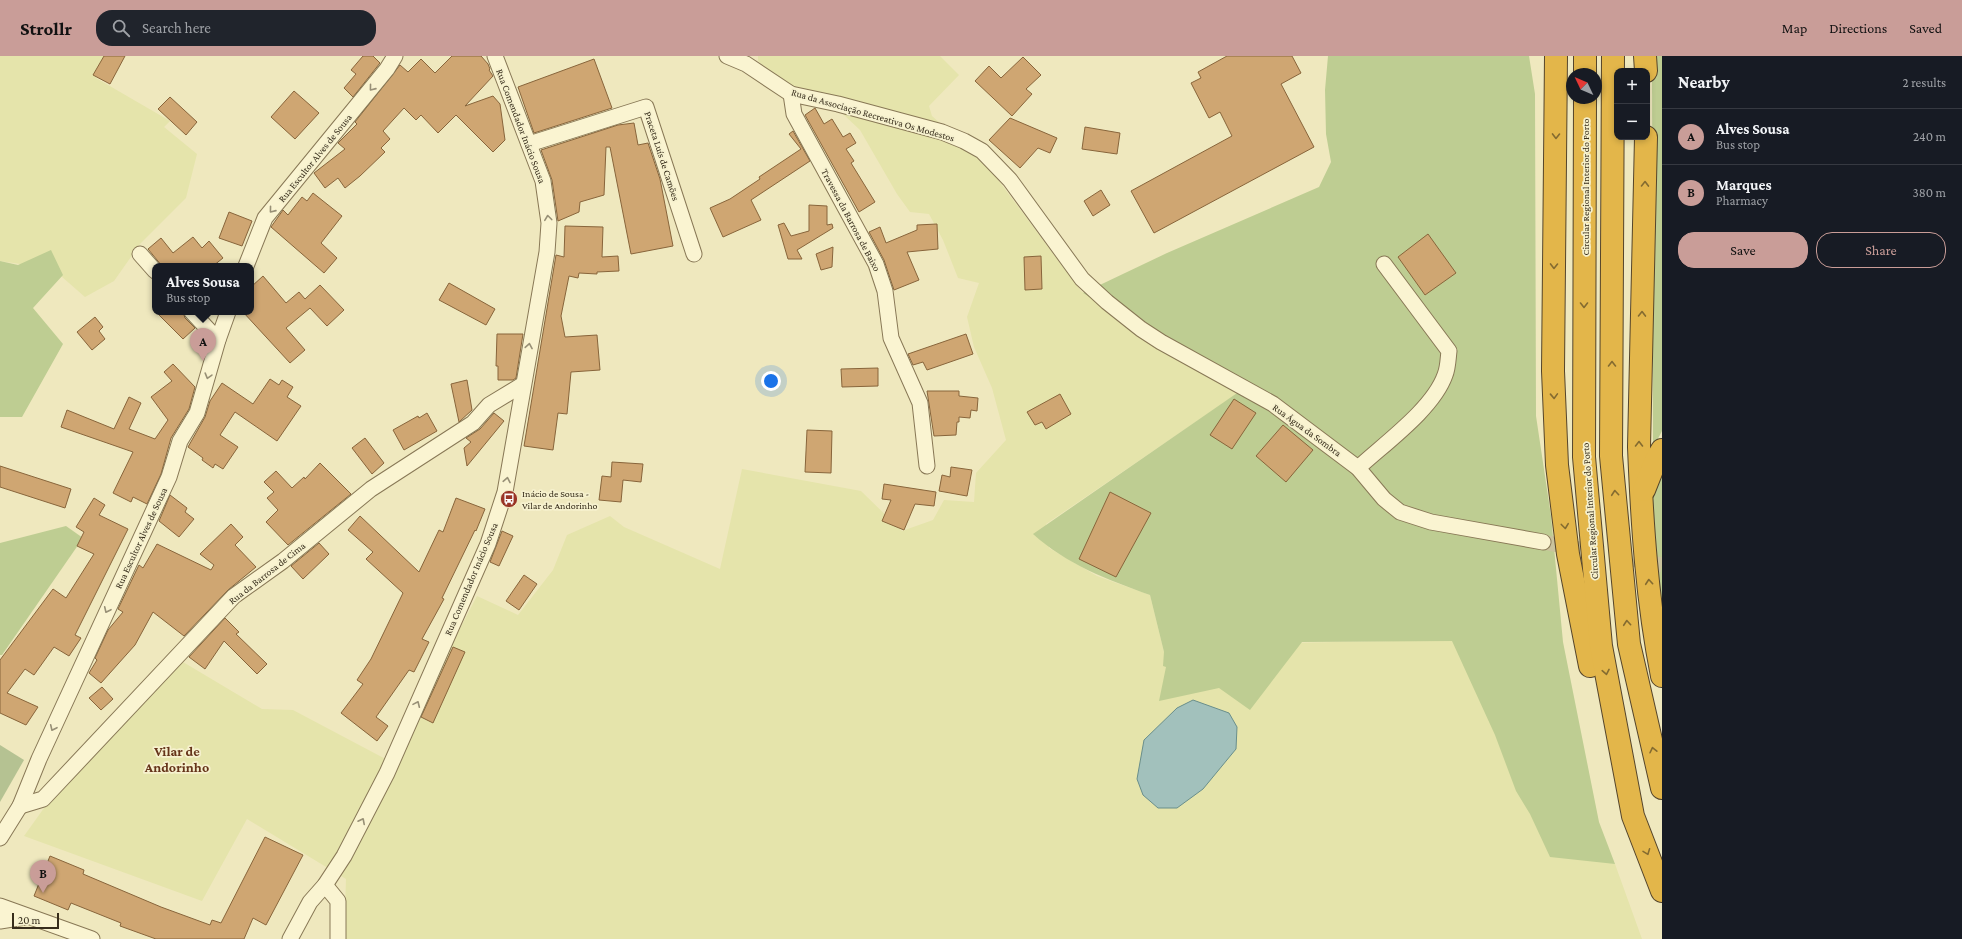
<!DOCTYPE html>
<meta charset="utf-8">
<style>
:root{--surface:#171b24;--page:#20242c;--text:#f1f3f6;--muted:#9ea1a6;--line:#363941;--accent:#c99d98}
body{margin:0;font-family:"Crimson Pro",serif;background:var(--page);color:var(--text)}
.controls{position:absolute;right:12px;top:12px;display:grid;overflow:hidden;border-radius:8px;box-shadow:0 2px 6px #0003}
.controls button{width:36px;height:36px;display:grid;place-items:center;padding:0;border:0;border-bottom:1px solid var(--line);background:var(--surface);color:var(--text);font:20px sans-serif}
.compass{position:absolute;left:1566px;top:12px;width:36px;height:36px;border-radius:50%;background:var(--surface);box-shadow:0 2px 6px #0003;rotate:314deg}
.scale{position:absolute;left:12px;bottom:10px;width:47px;box-sizing:border-box;padding-left:4px;border:2px solid #372d1b;border-top:0;font-size:11px;line-height:14px;white-space:nowrap;color:#372d1b;-webkit-text-stroke:3px #f6f1ce;paint-order:stroke}
.you{position:absolute;left:771px;top:325px;width:14px;height:14px;margin:-10px;border:3px solid #fff;border-radius:50%;background:#1a73e8;box-shadow:0 0 0 6px #1a73e833}
.badge{display:grid;place-items:center;width:26px;height:26px;border-radius:50%;background:var(--accent);color:#111;font-size:13px;font-weight:700}
.pin{position:absolute;translate:-50% -33px;filter:drop-shadow(0 1px 2px #0008)}
.pin::after{content:'';position:absolute;top:21px;width:14px;height:12px;background:inherit;clip-path:polygon(0 0,100% 0,50% 100%)}
.popup{position:absolute;left:152px;top:207px;width:102px;height:52px;box-sizing:border-box;display:grid;place-content:center;border-radius:8px;background:var(--surface);filter:drop-shadow(0 1px 3px #0005);font-size:13px;white-space:nowrap;color:var(--muted)}
.popup b{font-size:15px;color:var(--text)}
.popup::after{content:'';position:absolute;left:50%;top:100%;margin-left:-8px;border:8px solid transparent;border-top-color:var(--surface)}
.list{margin:0;padding:0;list-style:none}
h2{display:flex;justify-content:space-between;align-items:center;height:52px;margin:0;padding:0 16px;font-size:17px}
h2 small{font-size:13px;font-weight:400;color:var(--muted)}
.list li{display:grid;grid-template-columns:26px 1fr auto;gap:12px;align-items:center;box-sizing:border-box;height:56px;padding:0 16px;border-top:1px solid var(--line)}
.list b{display:block;font-size:15px;white-space:nowrap}
.list p{margin:0;font-size:13px;white-space:nowrap;color:var(--muted)}
.list em{font-size:13px;font-style:normal;color:var(--muted)}
.actions{display:flex;gap:8px;padding:12px 16px}
.actions a{flex:1;padding:9px 0;border:1px solid var(--accent);border-radius:16px;text-align:center;font-size:14px;color:var(--accent)}
.actions .main{background:var(--accent);color:#111}
.icon{flex:none;width:22px;height:22px;fill:none;stroke:currentColor;stroke-width:2;stroke-linecap:round;stroke-linejoin:round}
.map{position:relative;flex:none;width:1662px;height:883px;overflow:hidden}
header{display:flex;align-items:center;gap:24px;box-sizing:border-box;height:56px;padding:0 20px;background:var(--accent);color:#111}
header strong{font-size:19px}
nav{display:flex;gap:22px;margin-inline-start:auto;font-size:14px}
.search{width:280px;height:36px;background:var(--page);display:flex;align-items:center;gap:10px;box-sizing:border-box;padding:0 14px;border-radius:16px;color:var(--muted);font-size:15px}
main{display:flex}
aside{flex:1;background:var(--surface)}
.map>svg:first-child{display:block}
.farmland{fill:#e5e4ab}
.green{fill:#becd92}
.cemetery{fill:#b5c292}
.water{fill:#a2c1bc;stroke:#698e8b}
.building{fill:#cfa672;stroke:#88653b}
.lines{fill:none;stroke-linecap:round;stroke-linejoin:round}
.minor-tunnel{stroke:#cac39d;stroke-width:15;stroke-dasharray:15 8;stroke-linecap:butt}
.minor-casing{stroke:#887856;stroke-width:17}
.motorway-casing{stroke:#55452b;stroke-width:24}
.minor{stroke:#faf4d1;stroke-width:15}
.motorway{stroke:#e3b64a;stroke-width:22}
.oneway{stroke:#989076}
.oneway2{stroke:#846b30}
.labels{text-anchor:middle;dominant-baseline:central;stroke-width:3.5;stroke-linejoin:round;paint-order:stroke}
.street-label{font-size:10px;fill:#372d1b;stroke:#f6f1ce}
.poi-label{font-size:10px;fill:#372d1b;stroke:#f6f1ce;text-anchor:start}
.district-label{font-size:14px;font-weight:bold;fill:#653419;stroke:#f6f1ce}
</style>
<header>
<strong>Strollr</strong>
<div class="search"><svg class="icon" aria-label="search" viewBox="0 0 24 24"><circle cx="10" cy="10" r="6"/><path d="M15 15l6 6"/></svg>Search here</div>
<nav><a>Map</a><a>Directions</a><a>Saved</a></nav>
</header>
<main>
<div class="map">
<svg width="1662" height="883" viewBox="0 0 1662 883">
<rect width="100%" height="100%" fill="#efe8be"/>
<g class="farmland">
<polygon points="0,0 105,0 96,22 170,65 164,71 197,98 186,142 140,188 114,225 85,241 53,213 0,205"/>
<polygon points="758,0 940,0 959,19 929,50 932,60 987,109 1081,235 1199,310 1241,335 1046,468 1049,492 1097,520 1150,539 1164,596 1280,587 1452,584 1597,804 1615,808 1642,883 344,883 346,823 247,763 202,845 24,780 59,731 183,606 262,653 293,654 395,708 418,653 477,540 518,559 553,514 567,479 610,460 624,471 720,513 742,413 861,435 902,475 933,464 944,444 974,446 976,417 1006,384 992,332 974,291 967,261 979,227 958,222 943,184 929,158 910,156 897,138 860,74 827,43 782,26 758,5"/>
</g>
<g class="green">
<path d="M1328 0H1529L1535 38 1536 360 1551 460 1563 586 1599 766 1615 808 1550 801 1530 758 1516 735 1495 679 1452 585 1302 586 1250 654 1219 632 1159 645 1166 611 1163 610 1164 596 1150 539C1108 524 1066 508 1033 478L1240 335 1083 237 1167 197 1319 131 1331 106 1326 78 1325 34Z"/>
<polygon points="1652,0 1662,0 1662,375 1653,392"/>
<polygon points="51,194 63,219 33,252 63,288 22,361 0,361 0,205 18,209"/>
<polygon points="1662,408 1662,606 1647,433"/>
<polygon points="66,470 83,482 2,599 0,599 0,487"/>
</g>
<polygon class="cemetery" points="0,689 24,704 0,746"/>
<polygon class="water" points="1193,644 1229,657 1237,671 1236,693 1203,733 1177,752 1158,752 1143,739 1137,723 1144,684 1177,652"/>
<g class="building">
<polygon points="104,0 125,0 110,28 93,19"/>
<polygon points="363,0 373,0 380,7 353,41 344,32 356,18 351,14"/>
<polygon points="452,0 481,0 488,8 490,13 489,14 493,20 465,50 493,40 500,48 505,84 493,96 456,59 438,77 421,59 416,64 404,52 383,75 390,83 381,92 385,96 360,120 345,132 338,122 325,132 314,117 345,93 338,87 357,68 355,66 400,9 408,16 421,3 435,17"/>
<polygon points="1227,0 1292,0 1301,17 1281,28 1314,91 1154,177 1131,135 1232,80 1220,56 1209,62 1191,27 1201,22 1198,16"/>
<polygon points="1023,1 1041,19 1026,33 1032,38 1012,60 975,25 989,10 1001,22"/>
<polygon points="594,3 612,52 534,77 518,31"/>
<polygon points="294,35 319,57 295,83 271,61"/>
<polygon points="170,41 197,66 186,79 158,53"/>
<polygon points="815,52 824,68 832,63 843,81 850,77 856,87 846,93 854,105 851,107 875,146 859,156 805,59"/>
<polygon points="1010,62 1057,82 1050,97 1038,92 1020,112 989,84"/>
<polygon points="634,67 638,89 648,87 660,123 673,190 631,198 610,91 606,91 604,139 580,146 579,156 558,165 552,124 541,94 618,69"/>
<polygon points="1085,71 1120,77 1117,98 1082,93"/>
<polygon points="793,75 810,105 751,144 761,164 723,181 710,152 730,143 760,123 759,121 801,93 789,78"/>
<polygon points="1101,134 1110,149 1093,160 1084,145"/>
<polygon points="313,137 342,160 321,187 337,202 324,217 271,171 283,154 288,159 302,141 307,145"/>
<polygon points="809,149 827,150 827,169 832,168 833,172 797,194 802,203 788,203 778,169 784,167 791,180 809,175"/>
<polygon points="229,156 252,165 242,190 219,182"/>
<polygon points="937,168 938,193 907,196 919,224 894,234 884,204 869,176 880,171 886,187 917,174 917,169"/>
<polygon points="565,170 603,171 602,201 618,200 619,215 597,216 597,218 579,217 578,222 569,220 561,260 565,281 597,279 600,314 571,316 567,358 558,357 553,394 524,390 556,199 564,201"/>
<polygon points="1428,178 1456,217 1425,239 1398,201"/>
<polygon points="193,181 202,192 209,185 223,202 213,210 162,210 148,193 161,182 173,197"/>
<polygon points="833,191 832,211 821,214 816,198"/>
<polygon points="1041,200 1042,233 1025,234 1024,201"/>
<polygon points="263,220 286,247 299,236 305,243 320,229 344,254 327,270 310,252 286,272 305,294 290,307 243,256 251,256 251,231"/>
<polygon points="449,227 495,253 486,269 439,244"/>
<polygon points="156,256 183,256 185,262 195,272 183,283"/>
<polygon points="95,261 103,271 99,275 105,283 92,294 77,276"/>
<polygon points="497,278 523,278 516,322 513,324 498,324 498,310 496,310"/>
<polygon points="966,278 973,298 927,314 923,306 913,309 908,298"/>
<polygon points="173,308 195,331 189,353 171,382 161,418 147,448 133,441 131,446 113,437 133,396 61,371 67,354 114,373 129,341 141,347 129,373 155,383 168,364 151,341 172,325 164,316"/>
<polygon points="878,312 878,330 842,331 841,313"/>
<polygon points="270,323 279,329 282,324 293,331 287,341 301,350 277,385 235,356 220,379 238,391 223,413 215,408 213,412 202,404 203,402 188,391 205,361 210,345 222,327 253,348"/>
<polygon points="467,324 472,354 459,366 451,328"/>
<polygon points="927,335 959,335 959,340 978,342 977,355 971,354 970,362 959,361 959,366 957,366 956,379 934,380"/>
<polygon points="1060,338 1071,358 1046,373 1042,366 1035,369 1027,356"/>
<polygon points="1234,343 1256,357 1232,393 1210,379"/>
<polygon points="427,357 437,375 404,394 393,374 418,360 419,362"/>
<polygon points="494,357 504,365 467,410 464,392 471,386 466,382 480,373"/>
<polygon points="1283,369 1313,394 1286,426 1256,400"/>
<polygon points="807,374 832,375 831,417 805,416"/>
<polygon points="365,382 384,407 372,418 352,392"/>
<polygon points="612,406 643,408 641,426 623,424 621,446 599,444 602,420 611,421"/>
<polygon points="320,407 351,438 288,489 266,466 278,454 267,442 274,436 264,426 276,415 292,432 304,421 305,423"/>
<polygon points="0,410 71,433 65,452 0,431"/>
<polygon points="951,411 972,414 967,440 939,435 942,419 950,421"/>
<polygon points="884,428 936,436 934,450 915,448 904,474 882,465 891,444 882,443"/>
<polygon points="1110,436 1151,457 1116,521 1079,503"/>
<polygon points="170,439 187,452 185,456 194,463 179,481 159,465"/>
<polygon points="94,442 105,449 99,459 128,473 75,579 81,582 69,600 54,591 34,619 25,613 7,637 38,651 26,669 0,657 0,604 53,533 66,542 94,498 77,490 84,476 76,471"/>
<polygon points="456,442 485,453 476,475 475,474 442,542 444,543 422,583 429,586 414,616 409,614 376,661 388,670 377,685 341,657 363,628 357,624 371,603 403,537 366,503 373,496 348,474 360,460 419,516 439,474 443,476"/>
<polygon points="231,468 243,481 235,489 256,511 228,534 184,580 153,556 135,589 101,627 89,617 97,604 95,602 108,574 123,556 118,553 138,511 139,509 143,512 157,488 211,514 214,509 200,498"/>
<polygon points="502,475 513,480 499,510 490,506"/>
<polygon points="319,487 329,498 303,523 291,510"/>
<polygon points="524,519 537,528 519,554 506,545"/>
<polygon points="225,562 239,576 236,578 267,608 257,618 224,585 205,613 189,601"/>
<polygon points="453,591 465,596 433,667 421,661"/>
<polygon points="102,631 113,643 101,654 89,642"/>
<polygon points="265,781 303,799 266,869 253,862 244,883 156,883 120,870 121,867 71,847 68,854 34,840 50,800 84,814 83,818 161,851 210,869 212,864 221,867"/>
</g>
<g class="lines">
<polyline class="minor-tunnel" points="1543,486 1662,509"/>
<defs>
<g id="minor">
<polyline points="727,0 746,8 791,38 838,48 942,76 964,85 982,95 1010,124 1082,223 1107,246 1141,273 1161,286 1273,348 1358,412 1384,443 1400,456 1431,466 1543,486"/>
<polyline points="791,38 794,58 876,208 885,235 891,282 920,347 927,410"/>
<polyline points="529,88 646,51 694,198"/>
<polyline points="140,198 155,215"/>
<polyline points="246,210 265,162 387,13 395,0"/>
<polyline points="192,256 218,284"/>
<path d="M1358 412C1385 387 1433 353 1445 319 1448 312 1448 303 1449 295L1384 208"/>
<polyline points="20,750 43,743 234,540 283,505 371,433 473,367 489,349 522,329"/>
<polyline points="0,782 20,750 39,703 169,421 180,385 197,357 218,284 228,256"/>
<polyline points="325,829 338,845 338,883"/>
<polyline points="0,850 92,883"/>
<polyline points="0,865 25,861"/>
<polyline points="290,883 310,846 325,829 344,800 387,717 488,488 505,436 547,196 549,167 543,125 495,0"/>
</g>
<g id="motorway">
<polyline points="1556,0 1553,315 1557,409 1568,498 1590,610"/>
<polyline points="1613,0 1611,400 1629,588 1662,732"/>
<polyline points="1645,0 1646,15"/>
<polyline points="1585,18 1585,0"/>
<polyline points="1585,42 1584,401 1601,590 1633,760 1662,835"/>
<path d="M1646 81 1639 391C1642 467 1647 545 1662 620"/>
<polyline points="1644,434 1656,404 1662,394"/>
</g>
</defs>
<use href="#minor" class="minor-casing"/>
<use href="#motorway" class="motorway-casing"/>
<use href="#minor" class="minor"/>
<use href="#motorway" class="motorway"/>
</g>
<defs><path id="oneway-chevron" d="M-2-3.5L2.5 0L-2 3.5" fill="none" stroke-width="1.6" stroke-linecap="round" stroke-linejoin="round"/></defs>
<g class="oneway">
<use href="#oneway-chevron" transform="translate(372 32) rotate(129)"/>
<use href="#oneway-chevron" transform="translate(272 154) rotate(129)"/>
<use href="#oneway-chevron" transform="translate(548 162) rotate(-97)"/>
<use href="#oneway-chevron" transform="translate(529 290) rotate(-80)"/>
<use href="#oneway-chevron" transform="translate(208 320) rotate(106)"/>
<use href="#oneway-chevron" transform="translate(507 424) rotate(-79)"/>
<use href="#oneway-chevron" transform="translate(107 554) rotate(115)"/>
<use href="#oneway-chevron" transform="translate(417 648) rotate(-66)"/>
<use href="#oneway-chevron" transform="translate(53 672) rotate(115)"/>
<use href="#oneway-chevron" transform="translate(362 765) rotate(-63)"/>
</g>
<g class="oneway2">
<use href="#oneway-chevron" transform="translate(1556 80) rotate(91)"/>
<use href="#oneway-chevron" transform="translate(1645 128) rotate(-89)"/>
<use href="#oneway-chevron" transform="translate(1554 210) rotate(91)"/>
<use href="#oneway-chevron" transform="translate(1584 249) rotate(90)"/>
<use href="#oneway-chevron" transform="translate(1642 258) rotate(-89)"/>
<use href="#oneway-chevron" transform="translate(1612 308) rotate(-90)"/>
<use href="#oneway-chevron" transform="translate(1554 340) rotate(88)"/>
<use href="#oneway-chevron" transform="translate(1639 388) rotate(-90)"/>
<use href="#oneway-chevron" transform="translate(1615 437) rotate(-95)"/>
<use href="#oneway-chevron" transform="translate(1565 470) rotate(83)"/>
<use href="#oneway-chevron" transform="translate(1649 526) rotate(-95)"/>
<use href="#oneway-chevron" transform="translate(1627 567) rotate(-95)"/>
<use href="#oneway-chevron" transform="translate(1606 616) rotate(79)"/>
<use href="#oneway-chevron" transform="translate(1653 694) rotate(-103)"/>
<use href="#oneway-chevron" transform="translate(1647 796) rotate(69)"/>
</g>
<defs>
<symbol id="bus-disc" viewBox="-11 -11 22 22"><circle r="9.5" fill="#993424" stroke="#f6f1ce"/><path d="M-5-6H5V4H4V6H2V4H-2V6H-4V4H-5ZM-3.5-4V0h7V-4ZM-3.5 1.2v1.5H-2V1.2ZM2 1.2v1.5H3.5V1.2Z" fill="#fff"/></symbol>
</defs>
<g fill-rule="evenodd">
<use href="#bus-disc" x="499" y="433" width="20" height="20"/>
</g>
<g class="labels">
<g class="street-label">
<text transform="translate(873 59) rotate(16)">Rua da Associação Recreativa Os Modestos</text>
<text transform="translate(521 70) rotate(69)">Rua Comendador Inácio Sousa</text>
<text transform="translate(662 100) rotate(72)">Praceta Luís de Camões</text>
<text transform="translate(315 102) rotate(-51)">Rua Escultor Alves de Sousa</text>
<text transform="translate(1585 131) rotate(-90)">Circular Regional Interior do Porto</text>
<text transform="translate(851 164) rotate(62)">Travessa da Barrosa de Baixo</text>
<text transform="translate(1307 374) rotate(36)">Rua Água da Sombra</text>
<text transform="translate(1590 455) rotate(-94)">Circular Regional Interior do Porto</text>
<text transform="translate(141 482) rotate(-65)">Rua Escultor Alves de Sousa</text>
<text transform="translate(267 517) rotate(-38)">Rua da Barrosa de Cima</text>
<text transform="translate(471 523) rotate(-67)">Rua Comendador Inácio Sousa</text>
</g>
<g class="poi-label">
<text x="522" y="437">Inácio de Sousa -<tspan x="522" dy="12">Vilar de Andorinho</tspan></text>
</g>
<g class="district-label">
<text x="177" y="695">Vilar de<tspan x="177" dy="16">Andorinho</tspan></text>
</g>
</g>
</svg>
<div class="controls">
<button>+</button>
<button>−</button>
</div>
<svg class="compass" viewBox="-18 -18 36 36"><path d="M0-13l5 13h-10z" fill="#e53935"/><path d="M0 13l5-13h-10z" fill="#9ea1a6"/></svg>
<div class="scale">20 m</div>
<div class="you"></div>
<div class="pin badge" style="left:203px;top:305px">A</div>
<div class="popup"><b>Alves Sousa</b>Bus stop</div>
<div class="pin badge" style="left:43px;top:837px">B</div>
</div>
<aside>
<h2>Nearby<small>2 results</small></h2>
<ul class="list">
<li><span class="badge">A</span><div><b>Alves Sousa</b><p>Bus stop</p></div><em>240 m</em></li>
<li><span class="badge">B</span><div><b>Marques</b><p>Pharmacy</p></div><em>380 m</em></li>
</ul>
<div class="actions"><a class="main">Save</a><a>Share</a></div>
</aside>
</main>
